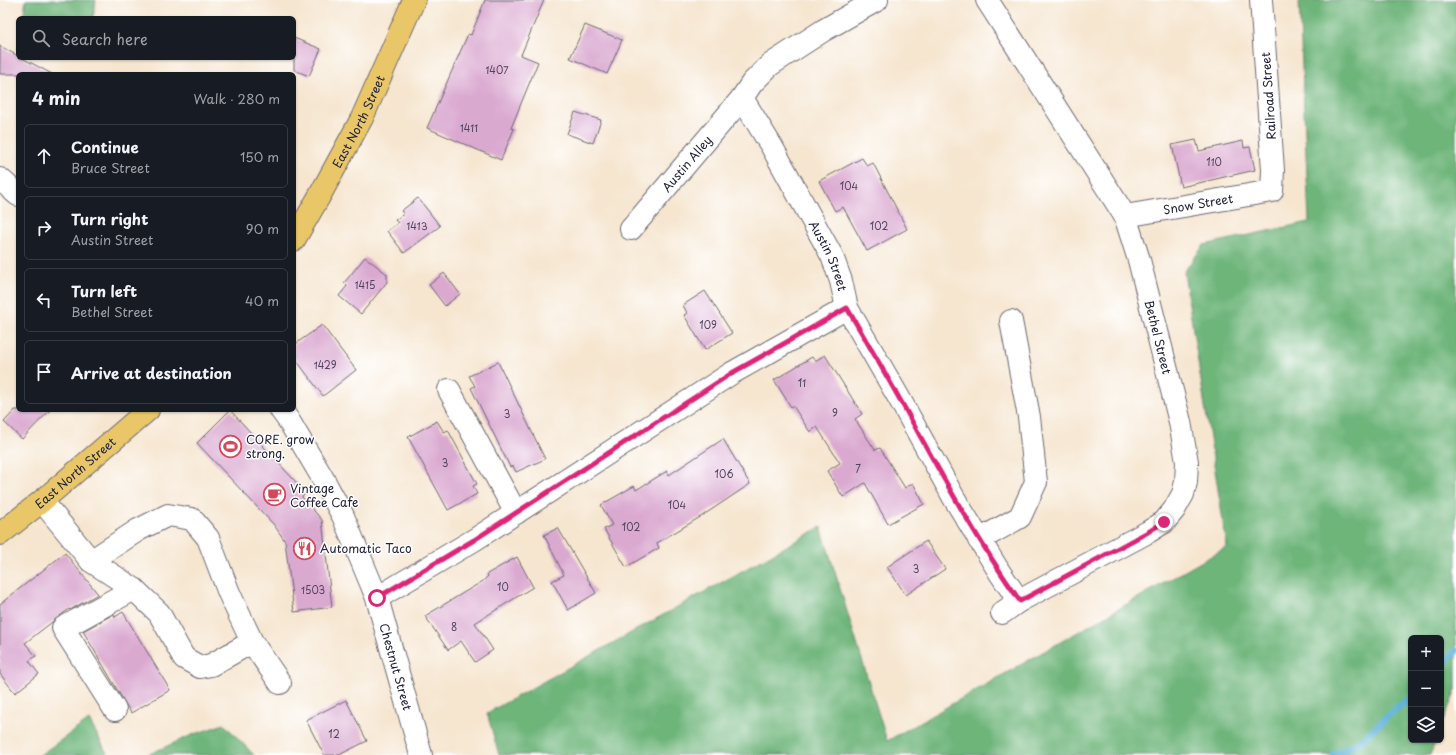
<!DOCTYPE html>
<meta charset="utf-8">
<style>
:root{--surface:#171b24;--page:#20242c;--text:#f1f3f6;--muted:#9ea1a6;--line:#363941}
body{margin:0;font-family:"Playpen Sans",sans-serif;background:var(--page);color:var(--text)}
.controls{position:absolute;right:12px;bottom:12px;display:grid;overflow:hidden;border-radius:6px;box-shadow:0 1px 3px #0004}
.controls button{width:36px;height:36px;display:grid;place-items:center;padding:0;border:0;border-bottom:1px solid var(--line);background:var(--surface);color:var(--text);font:20px sans-serif}
.stop{position:absolute;width:12px;height:12px;margin:-9px;border:3px solid #db2777;border-radius:50%;background:#fff}
.stop.end{background:#db2777;border-color:#fff;box-shadow:0 1px 4px #0008}
.list{margin:0;padding:0;list-style:none}
h2{display:flex;justify-content:space-between;align-items:center;height:52px;margin:0;padding:0 16px;font-size:17px}
h2 small{font-size:13px;font-weight:400;color:var(--muted)}
.list li{display:grid;grid-template-columns:26px 1fr auto;gap:12px;align-items:center;box-sizing:border-box;height:64px;margin:0 8px 8px;padding:0 8px;border:1px solid var(--line);border-radius:6px}
.list b{display:block;font-size:15px;white-space:nowrap}
.list p{margin:0;font-size:13px;white-space:nowrap;color:var(--muted)}
.list em{font-size:13px;font-style:normal;color:var(--muted)}
.icon{flex:none;width:22px;height:22px;fill:none;stroke:currentColor;stroke-width:2;stroke-linecap:round;stroke-linejoin:round}
.map{position:relative;flex:none;width:1456px;height:755px;overflow:hidden}
.search{position:absolute;background:var(--surface);box-shadow:0 1px 3px #0004;left:16px;top:16px;width:280px;height:44px;display:flex;align-items:center;gap:10px;box-sizing:border-box;padding:0 14px;border-radius:6px;color:var(--muted);font-size:15px}
.panel{position:absolute;background:var(--surface);box-shadow:0 1px 3px #0004;left:16px;top:72px;width:280px;height:340px;border-radius:6px}
.map>svg:first-child{display:block}
.forest{fill:#6eb57a;stroke:#486c5a}
.lines{fill:none;stroke-linecap:round;stroke-linejoin:round}
.stream{stroke:#58afd5;stroke-width:7}
.building{fill:#daa9d0}
.minor-casing{stroke:#6c676f;stroke-width:24}
.major-casing{stroke:#6c676f;stroke-width:24}
.minor{stroke:#fff;stroke-width:22}
.major{stroke:#e9c769;stroke-width:22}
.route{stroke:#db2777;stroke-width:5}
.labels{text-anchor:middle;dominant-baseline:central;stroke-width:3;stroke-linejoin:round;paint-order:stroke}
.number-label{font-size:10px;fill:#504460}
.street-label{font-size:12px;fill:#22223b;stroke:#fff}
.poi-label{font-size:12px;fill:#22223b;stroke:#fff;text-anchor:start}
</style>
<div class="map">
<svg width="1456" height="755" viewBox="0 0 1456 755">
<rect width="100%" height="100%" fill="#fff"/>
<filter id="ink" filterUnits="userSpaceOnUse"><feTurbulence type="fractalNoise" baseFrequency=".025" numOctaves="2"/><feDisplacementMap in="SourceGraphic" scale="8" xChannelSelector="R" yChannelSelector="G"/><feConvolveMatrix kernelMatrix="1 2 1 2 8 2 1 2 1" color-interpolation-filters="sRGB"/></filter>
<filter id="wash" filterUnits="userSpaceOnUse"><feTurbulence type="fractalNoise" baseFrequency=".012" numOctaves="4" result="noise"/><feDisplacementMap in="SourceGraphic" scale="16" xChannelSelector="R" yChannelSelector="G"/><feGaussianBlur stdDeviation="0.9" result="paint"/><feColorMatrix in="noise" values="0 0 0 0 0 0 0 0 0 0 0 0 0 0 0 0 0 1.4 0 .05"/><feComposite in="paint" operator="in"/></filter>
<g filter="url(#wash)">
<rect width="100%" height="100%" fill="#f6e6d0"/>
<g class="forest">
<polygon points="26,0 96,0 93,18 23,18"/>
<polygon points="1299,0 1456,0 1456,690 1441,726 1441,638 1411,638 1411,740 1436,740 1430,755 499,755 487,713 821,527 887,741 1227,547 1184,272 1204,245 1309,222"/>
<polygon points="89,720 108,755 40,755"/>
<polygon points="224,724 254,755 147,755 192,735"/>
</g>
<g class="lines">
<g class="stream">
<polyline points="1441,666 1456,651"/>
<polyline points="1334,755 1358,743 1398,707 1411,698"/>
</g>
</g>
<g id="blocks">
<g class="building">
<polygon points="485,0 544,0 521,55 538,62 511,128 514,129 501,160 427,128 468,34 471,35"/>
<polygon points="585,25 622,40 607,74 570,58"/>
<polygon points="294,38 321,49 309,76 294,70"/>
<polygon points="0,46 18,56 18,58 22,58 52,74 0,74"/>
<polygon points="575,112 601,120 593,143 567,134"/>
<polygon points="1196,140 1199,151 1243,141 1244,148 1250,147 1255,170 1181,187 1172,145"/>
<polygon points="862,158 867,166 873,163 907,229 867,251 843,207 835,211 819,181"/>
<polygon points="418,198 440,226 404,253 387,231 398,223 395,220 404,214 401,211"/>
<polygon points="365,257 387,274 387,282 361,314 339,296 347,286 344,283"/>
<polygon points="444,273 460,294 445,306 429,285"/>
<polygon points="705,291 732,333 705,350 684,315 687,313 683,305"/>
<polygon points="322,325 356,370 323,396 294,357 294,345"/>
<polygon points="825,355 862,414 855,419 875,450 880,448 905,488 913,483 924,504 888,524 865,483 843,497 827,471 840,463 817,427 810,432 793,406 791,407 774,380 812,357 815,361"/>
<polygon points="498,362 545,459 516,472 513,466 510,467 471,388 475,386 469,376"/>
<polygon points="15,410 50,410 22,439 4,422"/>
<polygon points="230,410 306,493 302,497 322,520 332,607 294,612 285,541 274,525 197,443"/>
<polygon points="437,421 444,432 448,430 477,484 473,486 477,494 448,510 408,437"/>
<polygon points="723,439 750,484 702,516 657,543 659,548 626,567 604,529 612,525 601,505 634,486 636,490 667,471 669,475"/>
<polygon points="558,528 596,593 568,610 552,581 564,575 544,535"/>
<polygon points="926,541 945,569 906,595 887,567"/>
<polygon points="65,553 98,594 70,610 69,609 25,643 36,656 29,661 39,674 15,693 0,674 0,604"/>
<polygon points="517,557 533,587 475,623 493,650 475,662 461,641 448,650 425,616 483,581 488,576 487,574"/>
<polygon points="123,612 170,690 131,713 83,631 114,614 115,617"/>
<polygon points="346,700 367,741 339,755 324,755 306,720"/>
</g>
</g>
</g>
<g filter="url(#ink)">
<use href="#blocks" fill-opacity="0" stroke="#6c676f" stroke-width="1"/>
<g class="lines">
<defs>
<g id="minor">
<path id="s1" d="M877 0 824 30 770 65 752 83 742 98 772 147 832 256 841 281 847 308 899 398 954 498 1000 573 1019 601"/>
<path id="s2" d="M987 0 1125 216 1139 260 1180 422 1187 462 1186 482 1183 494 1174 510 1164 522 1148 532 1019 601 1002 613"/>
<polyline points="0,179 18,195"/>
<path id="s3" d="M1125 216 1272 191 1273 170 1261 0"/>
<path id="s4" d="M631 229 742 98"/>
<polyline points="449,390 516,513"/>
<path id="s5" d="M281 410 289 421 322 477 343 516 377 598 421 755"/>
<polyline points="42,501 91,561 138,530 168,515 192,519 208,538 229,593 252,642 280,683"/>
<polyline points="979,540 1020,517 1036,482 1029,417 1011,321"/>
<polyline points="91,561 134,589 159,613 184,658 200,667 211,665 252,642"/>
<polyline points="377,598 474,540 732,373 847,308"/>
<polyline points="115,710 63,628 134,589"/>
</g>
<g id="major">
<path id="s6" d="M294 240 320 195 362 118 414 0"/>
<path id="s7" d="M0 534 42 501 148 410"/>
</g>
</defs>
<use href="#minor" class="minor-casing"/>
<use href="#major" class="major-casing"/>
<use href="#minor" class="minor"/>
<use href="#major" class="major"/>
</g>
</g>
<g class="lines" filter="url(#ink)">
<path class="route" d="M377 598 474 540 732 373 847 308C866 340 885 373 903 405 940 472 976 539 1020 601L1148 532 1164 522"/>
</g>
<defs>
<symbol id="stadium-ring" viewBox="-11 -11 22 22"><circle r="9.5" fill="#fff" stroke="#d1495b" stroke-width="1.5"/><path d="M0-5a6.5 5 0 1 0 0 10a6.5 5 0 1 0 0-10ZM-3.5-1.8h7v3.6h-7Z" fill="#d1495b"/></symbol>
<symbol id="cafe-ring" viewBox="-11 -11 22 22"><circle r="9.5" fill="#fff" stroke="#d1495b" stroke-width="1.5"/><path d="M-5.5-4.5H6V0H3Q3 3.5 0 3.5H-2.5Q-5.5 3.5-5.5 0ZM3-3.2v2h1.7v-2ZM-6 4.5H4V6H-6Z" fill="#d1495b"/></symbol>
<symbol id="restaurant-ring" viewBox="-11 -11 22 22"><circle r="9.5" fill="#fff" stroke="#d1495b" stroke-width="1.5"/><path d="M-5-6h1v4h1v-4h1v4h1v-4h1v5L-1.5 .5V6h-2V.5L-5-1ZM5-6V6H3V1.5H1.5Q1.5-4 5-6Z" fill="#d1495b"/></symbol>
</defs>
<g fill-rule="evenodd">
<use href="#stadium-ring" x="218" y="434" width="25" height="25"/>
<use href="#cafe-ring" x="262" y="482" width="25" height="25"/>
<use href="#restaurant-ring" x="292" y="536" width="25" height="25"/>
</g>
<g class="labels">
<g class="number-label">
<text x="497" y="69">1407</text>
<text x="469" y="127">1411</text>
<text x="1214" y="161">110</text>
<text x="849" y="185">104</text>
<text x="417" y="225">1413</text>
<text x="879" y="225">102</text>
<text x="365" y="284">1415</text>
<text x="708" y="324">109</text>
<text x="325" y="364">1429</text>
<text x="802" y="382">11</text>
<text x="835" y="412">9</text>
<text x="507" y="413">3</text>
<text x="445" y="462">3</text>
<text x="858" y="468">7</text>
<text x="724" y="473">106</text>
<text x="677" y="504">104</text>
<text x="631" y="526">102</text>
<text x="916" y="568">3</text>
<text x="503" y="586">10</text>
<text x="313" y="589">1503</text>
<text x="454" y="626">8</text>
<text x="334" y="733">12</text>
</g>
<g class="street-label">
<text transform="translate(1268 96) rotate(-94)">Railroad Street</text>
<text stroke="none"><textPath href="#s6" startOffset="135">East North Street</textPath></text>
<text stroke="none"><textPath href="#s4" startOffset="86">Austin Alley</textPath></text>
<text stroke="none"><textPath href="#s3" startOffset="74">Snow Street</textPath></text>
<text stroke="none"><textPath href="#s1" startOffset="349">Austin Street</textPath></text>
<text stroke="none"><textPath href="#s2" startOffset="382">Bethel Street</textPath></text>
<text stroke="none"><textPath href="#s7" startOffset="97">East North Street</textPath></text>
<text stroke="none"><textPath href="#s5" startOffset="283">Chestnut Street</textPath></text>
</g>
<g class="poi-label">
<text x="246" y="439">CORE. grow<tspan x="246" dy="14">strong.</tspan></text>
<text x="290" y="488">Vintage<tspan x="290" dy="14">Coffee Cafe</tspan></text>
<text x="320" y="548">Automatic Taco</text>
</g>
</g>
</svg>
<div class="controls">
<button>+</button>
<button>−</button>
<button><svg class="icon" aria-label="layers" viewBox="0 0 24 24"><path d="M12 4l9 5-9 5-9-5zM3 14l9 5 9-5"/></svg></button>
</div>
<div class="stop" style="left:377px;top:598px"></div>
<div class="stop end" style="left:1164px;top:522px"></div>
<div class="search"><svg class="icon" aria-label="search" viewBox="0 0 24 24"><circle cx="10" cy="10" r="6"/><path d="M15 15l6 6"/></svg>Search here</div>
<section class="panel">
<h2>4 min<small>Walk · 280 m</small></h2>
<ul class="list">
<li><svg class="icon" aria-label="ahead" viewBox="0 0 24 24"><path d="M12 20V5M6 11l6-6 6 6"/></svg><div><b>Continue</b><p>Bruce Street</p></div><em>150 m</em></li>
<li><svg class="icon" aria-label="right" viewBox="0 0 24 24"><path d="M7 20v-9h11M14 6l5 5-5 5"/></svg><div><b>Turn right</b><p>Austin Street</p></div><em>90 m</em></li>
<li><svg class="icon" aria-label="left" viewBox="0 0 24 24"><path d="M17 20v-9H6M10 6l-5 5 5 5"/></svg><div><b>Turn left</b><p>Bethel Street</p></div><em>40 m</em></li>
<li><svg class="icon" aria-label="arrive" viewBox="0 0 24 24"><path d="M6 21V4h12l-3 4 3 4H6"/></svg><div><b>Arrive at destination</b></div></li>
</ul>
</section>
</div>
